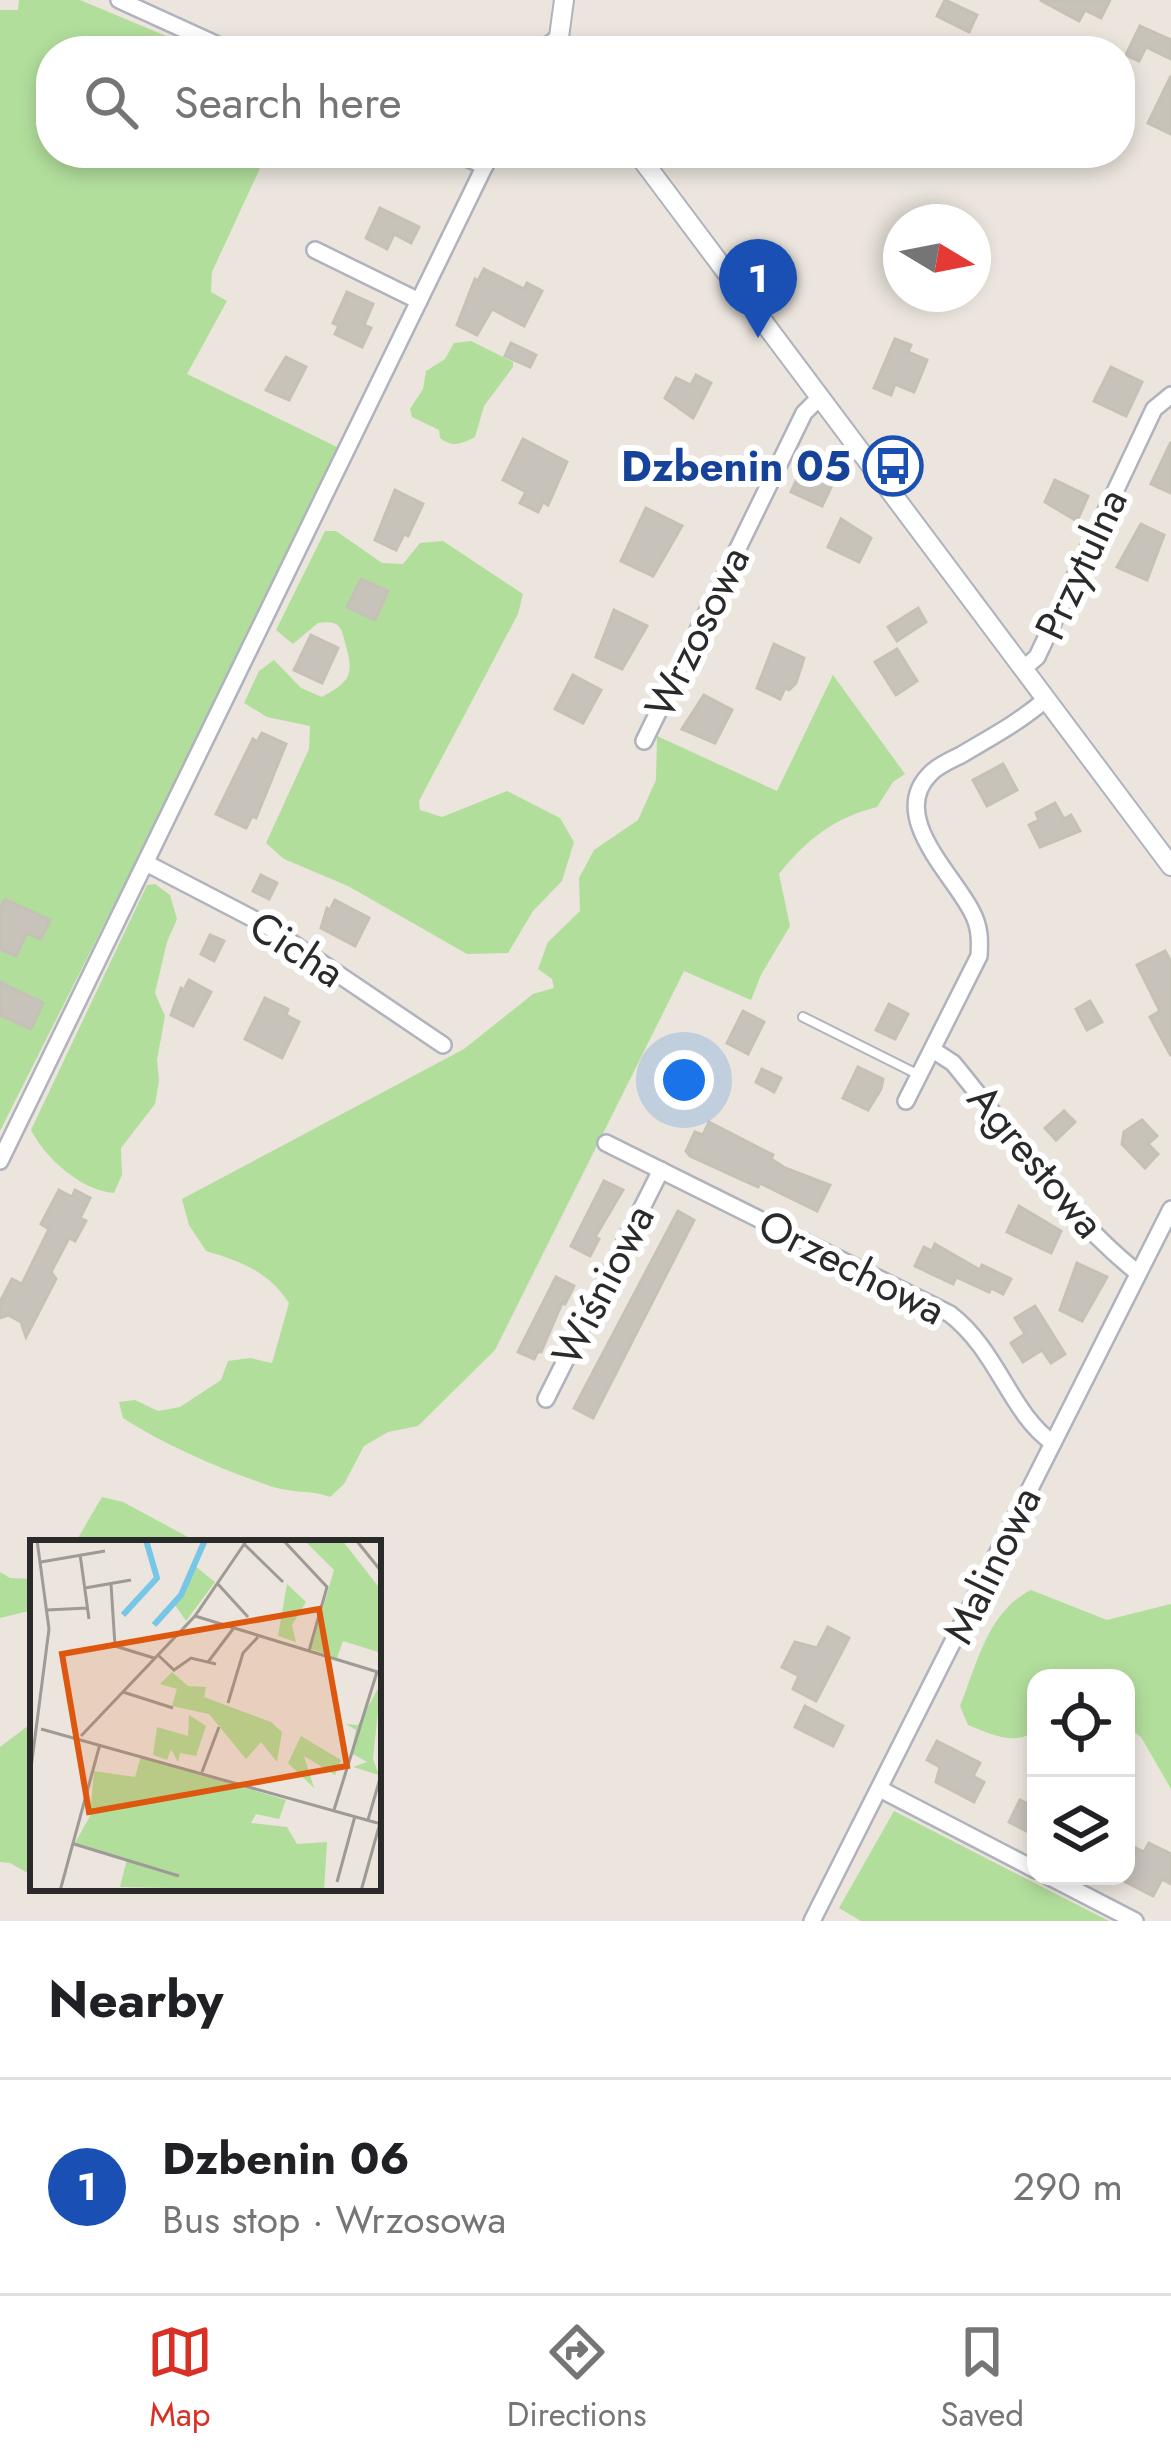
<!DOCTYPE html>
<meta charset="utf-8">
<style>
:root{--surface:#fff;--page:#f2f2f2;--text:#202124;--muted:#757577;--line:#e0e0e0;--accent:#d93025}
body{margin:0;font-family:Jost,sans-serif;background:var(--page);color:var(--text)}
.controls{position:absolute;right:36px;bottom:36px;display:grid;overflow:hidden;border-radius:24px;box-shadow:0 6px 18px #0003}
.controls button{width:108px;height:108px;display:grid;place-items:center;padding:0;border:0;border-bottom:3px solid var(--line);background:var(--surface);color:var(--text);font:60px sans-serif}
.compass{position:absolute;left:883px;top:204px;width:108px;height:108px;border-radius:50%;background:var(--surface);box-shadow:0 6px 18px #0003;rotate:100deg}
.you{position:absolute;left:684px;top:1080px;width:42px;height:42px;margin:-30px;border:9px solid #fff;border-radius:50%;background:#1a73e8;box-shadow:0 0 0 18px #1a73e833}
.badge{display:grid;place-items:center;width:78px;height:78px;border-radius:50%;background:var(--accent);color:#fff;font-size:39px;font-weight:700}
.pin{position:absolute;translate:-50% -99px;filter:drop-shadow(0 3px 6px #0008)}
.pin::after{content:'';position:absolute;top:63px;width:42px;height:36px;background:inherit;clip-path:polygon(0 0,100% 0,50% 100%)}
.list{margin:0;padding:0;list-style:none}
h2{display:flex;justify-content:space-between;align-items:center;height:156px;margin:0;padding:0 48px;font-size:51px}
h2 small{font-size:39px;font-weight:400;color:var(--muted)}
.list li{display:grid;grid-template-columns:78px 1fr auto;gap:36px;align-items:center;box-sizing:border-box;height:216px;padding:0 48px;border-top:3px solid var(--line)}
.list b{display:block;font-size:45px;white-space:nowrap}
.list p{margin:0;font-size:39px;white-space:nowrap;color:var(--muted)}
.list em{font-size:39px;font-style:normal;color:var(--muted)}
.icon{flex:none;width:66px;height:66px;fill:none;stroke:currentColor;stroke-width:2;stroke-linecap:round;stroke-linejoin:round}
.map{position:relative;flex:none;width:1171px;height:1921px;overflow:hidden}
.search{position:absolute;background:var(--surface);box-shadow:0 6px 18px #0003;left:36px;right:36px;top:36px;height:132px;display:flex;align-items:center;gap:30px;box-sizing:border-box;padding:0 42px;border-radius:48px;color:var(--muted);font-size:45px}
.sheet{height:372px;background:var(--surface)}
nav{display:flex;justify-content:space-around;align-items:center;box-sizing:border-box;height:168px;border-top:3px solid var(--line);background:var(--surface);font-size:33px;color:var(--muted)}
nav a{display:grid;justify-items:center;gap:6px}
nav .on{color:var(--accent)}
.map>svg:first-child{display:block}
.green{fill:#b2de9c}
.building{fill:#c7c3bb;stroke:#c6c1b6;stroke-width:3}
.lines{fill:none;stroke-linecap:round;stroke-linejoin:round}
.service-casing{stroke:#b0b3bd;stroke-width:12}
.minor-casing{stroke:#b0b3bd;stroke-width:20}
.tertiary-casing{stroke:#b0b3bd;stroke-width:22}
.service{stroke:#fff;stroke-width:8}
.minor{stroke:#fff;stroke-width:15}
.tertiary{stroke:#fff;stroke-width:18}
.labels{text-anchor:middle;dominant-baseline:central;stroke-width:12;stroke-linejoin:round;paint-order:stroke}
.transit-label{font-size:42px;font-weight:bold;fill:#164399;stroke:#fff;text-anchor:end}
.street-label{font-size:42px;fill:#2a2a2a;stroke:#fff}
.inset-river{fill:none;stroke:#76c7e7;stroke-width:6}
.inset-road{fill:none;stroke:#9e9a95;stroke-width:3}
.view{fill:#de570e;fill-opacity:0.15;stroke:#de570e;stroke-width:6}
.inset-edge{fill:none;stroke:#2a2a2a;stroke-width:6}
</style>
<div class="map">
<svg width="1171" height="1921" viewBox="0 0 1171 1921">
<rect width="100%" height="100%" fill="#ebe5dd"/>
<g class="green">
<polygon points="19,0 80,0 202,51 51,51 51,153 267,153 212,272 211,292 227,301 187,374 337,447 141,851 0,1131 0,10 18,10"/>
<path d="M471 341 513 362V367L484 406 475 437C461 444 453 448 440 438L439 430 412 417 410 409 423 389 426 371 445 359 454 343Z"/>
<path d="M325 531H336L382 563 403 564 420 543 443 541 523 594 518 614 419 801 420 810 442 817 507 791 560 818 574 842 562 881 533 911 508 953 467 954 348 886 284 859 266 843 309 749 310 726 267 717 244 703 259 671 274 660 301 688 322 697C354 680 353 672 345 642 341 625 338 620 318 623L293 644 276 630Z"/>
<path d="M833 675 905 774 893 782 877 807C834 818 807 839 779 874L790 926 761 975 751 1000 684 971 495 1350 418 1426 388 1432 364 1446 344 1484 330 1497C311 1490 292 1493 273 1487 223 1470 168 1447 123 1418L119 1402 135 1400 158 1411 180 1407 221 1380 228 1361 250 1358 272 1363 289 1303C268 1271 242 1262 206 1251L189 1225 182 1199 464 1049 533 994 554 988 552 979 538 969 548 942 580 911 579 878 594 850 638 820 656 780 657 736 777 791Z"/>
<path d="M155 884 170 895 177 919 167 942 155 993 165 1016 157 1060 159 1081 155 1104 121 1148 122 1175 114 1193C82 1191 45 1158 31 1130L147 885Z"/>
<polygon points="102,1497 123,1502 199,1543 75,1543"/>
<polygon points="0,1572 10,1578 33,1579 33,1610 0,1618"/>
<path d="M1031 1590 1107 1620 1171 1604V1789L1141 1737 1126 1726V1678H1036V1730C1015 1747 991 1734 968 1725L960 1706C977 1664 988 1611 1031 1590Z"/>
<polygon points="33,1722 33,1876 10,1863 0,1862 0,1747"/>
<polygon points="894,1811 1109,1921 861,1921 839,1908"/>
</g>
<g class="building">
<polygon points="945,0 977,15 969,32 937,16"/>
<polygon points="1040,0 1110,0 1101,18 1085,10 1079,21"/>
<polygon points="1140,26 1171,40 1171,59 1146,47 1139,61 1126,55"/>
<polygon points="1171,76 1171,134 1148,123"/>
<polygon points="380,208 419,227 411,243 394,234 387,249 366,238"/>
<polygon points="484,269 524,289 527,283 542,291 524,326 492,309 477,335 457,325 475,279 478,281"/>
<polygon points="347,292 373,304 364,325 371,328 362,347 335,334 339,326 333,323"/>
<polygon points="895,339 911,345 908,352 927,360 914,392 895,384 891,395 874,388"/>
<polygon points="511,343 536,355 530,367 505,356"/>
<polygon points="286,357 306,367 289,400 266,390"/>
<polygon points="1111,367 1142,382 1126,416 1094,401"/>
<polygon points="696,375 711,383 693,418 665,398 676,378 691,385"/>
<polygon points="523,439 567,462 548,505 543,502 538,512 520,503 526,492 503,480"/>
<polygon points="1171,442 1171,493 1151,484"/>
<polygon points="802,468 833,483 822,506 791,492"/>
<polygon points="1055,480 1088,496 1077,521 1045,502"/>
<polygon points="395,490 423,504 408,536 404,534 396,550 375,540"/>
<polygon points="646,508 682,526 653,576 621,561"/>
<polygon points="841,519 871,538 859,562 828,547"/>
<polygon points="1141,524 1164,535 1147,580 1117,567"/>
<polygon points="361,579 388,591 375,620 347,607"/>
<polygon points="918,608 926,622 897,641 888,627"/>
<polygon points="614,610 647,626 622,669 596,657"/>
<polygon points="311,635 338,648 322,683 294,670"/>
<polygon points="774,644 804,658 796,683 789,690 785,688 780,699 757,688"/>
<polygon points="897,649 917,681 896,695 875,662"/>
<polygon points="573,675 601,690 583,723 555,709"/>
<polygon points="704,695 732,710 715,743 682,729"/>
<polygon points="262,733 286,744 256,818 252,816 246,828 216,814 253,739 257,742"/>
<polygon points="1003,764 1017,790 987,806 973,780"/>
<polygon points="1055,803 1064,819 1071,815 1080,831 1040,847 1029,825 1039,820 1036,813"/>
<polygon points="261,875 277,883 269,899 253,891"/>
<polygon points="5,899 50,920 41,939 27,933 16,956 0,949 0,909"/>
<polygon points="335,900 369,918 355,946 321,928 327,908 330,910"/>
<polygon points="210,935 224,941 214,961 201,954"/>
<polygon points="1165,951 1171,962 1171,1056 1150,1017 1160,1011 1137,965"/>
<polygon points="189,980 211,992 193,1026 171,1015 181,988 184,990"/>
<polygon points="0,982 43,1003 31,1029 0,1015"/>
<polygon points="265,998 288,1009 286,1015 299,1022 282,1058 245,1039"/>
<polygon points="1090,1001 1102,1022 1087,1030 1076,1009"/>
<polygon points="889,1004 908,1014 895,1039 876,1030"/>
<polygon points="743,1011 764,1022 748,1054 727,1043"/>
<polygon points="858,1067 883,1079 881,1089 868,1110 843,1098"/>
<polygon points="762,1069 781,1078 774,1092 756,1082"/>
<polygon points="1064,1111 1075,1122 1056,1140 1045,1128"/>
<polygon points="1142,1120 1157,1136 1148,1144 1158,1154 1145,1168 1122,1144 1124,1132"/>
<polygon points="709,1122 773,1155 771,1159 785,1168 830,1185 817,1211 760,1183 758,1187 690,1156 686,1151 695,1132 703,1135"/>
<polygon points="604,1181 623,1190 595,1237 599,1239 590,1256 571,1246"/>
<polygon points="59,1190 72,1197 75,1190 90,1198 80,1218 86,1221 75,1241 69,1238 51,1272 56,1279 26,1337 21,1322 8,1315 0,1318 0,1302 12,1279 22,1284 49,1229 41,1224"/>
<polygon points="1019,1206 1061,1231 1051,1253 1007,1232"/>
<polygon points="678,1211 694,1220 593,1418 574,1408"/>
<polygon points="935,1244 980,1270 982,1265 1011,1279 1003,1294 991,1288 989,1292 956,1277 953,1284 915,1266 924,1247 932,1251"/>
<polygon points="1077,1263 1107,1277 1082,1321 1060,1310"/>
<polygon points="556,1277 574,1286 565,1304 562,1303 541,1352 538,1351 534,1359 518,1352"/>
<polygon points="1035,1306 1065,1354 1051,1363 1042,1350 1023,1362 1011,1343 1025,1334 1015,1318"/>
<polygon points="828,1627 849,1638 816,1701 793,1689 799,1676 782,1667 795,1642 817,1648"/>
<polygon points="805,1706 843,1726 833,1746 795,1727"/>
<polygon points="937,1741 980,1763 973,1776 984,1782 974,1802 936,1782 940,1767 927,1760"/>
<polygon points="1020,1800 1036,1808 1036,1836 1009,1822"/>
<polygon points="1149,1843 1171,1854 1171,1884 1162,1879 1153,1896 1120,1879 1126,1876 1136,1848 1144,1852"/>
</g>
<g class="lines">
<defs>
<polyline id="service" points="803,1017 919,1075"/>
<g id="minor">
<polyline points="119,0 231,51"/>
<polyline points="540,51 559,37"/>
<polyline points="455,153 485,166"/>
<polyline points="315,250 419,301"/>
<polyline points="1023,669 1037,657 1154,409 1171,395"/>
<polyline points="644,741 804,413 820,397"/>
<polyline points="146,863 267,926 443,1045"/>
<path d="M933 1050 953 1063C1011 1133 1067 1217 1138 1273"/>
<path d="M906 1101 979 956C980 940 980 927 972 912 953 874 888 816 930 774 937 766 951 760 961 755 991 737 1020 722 1046 699"/>
<path d="M606 1143 950 1314C998 1351 1010 1413 1053 1443"/>
<polyline points="0,1161 491,153"/>
<polyline points="546,1399 661,1170"/>
<polyline points="880,1789 1036,1870"/>
<polyline points="1048,1876 1135,1921"/>
<polyline points="812,1921 1171,1209"/>
</g>
<g id="tertiary">
<polyline points="564,0 559,37 565,51"/>
<polyline points="637,153 1171,866"/>
</g>
</defs>
<use href="#service" class="service-casing"/>
<use href="#minor" class="minor-casing"/>
<use href="#tertiary" class="tertiary-casing"/>
<use href="#service" class="service"/>
<use href="#minor" class="minor"/>
<use href="#tertiary" class="tertiary"/>
</g>
<defs>
<symbol id="bus-ring" viewBox="-11 -11 22 22"><circle r="9.5" fill="#fff" stroke="#1a4fb4" stroke-width="1.5"/><path d="M-5-6H5V4H4V6H2V4H-2V6H-4V4H-5ZM-3.5-4V0h7V-4ZM-3.5 1.2v1.5H-2V1.2ZM2 1.2v1.5H3.5V1.2Z" fill="#1a4fb4"/></symbol>
</defs>
<g fill-rule="evenodd">
<use href="#bus-ring" x="860" y="433" width="66" height="66"/>
</g>
<g class="labels">
<g class="transit-label">
<text x="851" y="466">Dzbenin 05</text>
</g>
<g class="street-label">
<text transform="translate(1081 564) rotate(-65)">Przytulna</text>
<text transform="translate(697 632) rotate(-64)">Wrzosowa</text>
<text transform="translate(297 949) rotate(33)">Cicha</text>
<text transform="translate(1036 1161) rotate(50)">Agrestowa</text>
<text transform="translate(852 1267) rotate(27)">Orzechowa</text>
<text transform="translate(603 1285) rotate(-63)">Wiśniowa</text>
<text transform="translate(992 1565) rotate(-64)">Malinowa</text>
</g>
</g>
<g transform="translate(30 1540)">
<rect width="351" height="351" fill="#ebe5dd"/>
<path d="M274 0H312L351 50V113L313 101 307 118 281 109 304 30ZM165 26 185 42 156 81 143 62ZM257 44 276 62 262 85 266 102 248 96ZM142 132 158 146 176 147 174 157 241 182 252 192 247 222 231 202 216 219 179 174 142 166 147 149 130 144ZM351 143 343 219 349 235 323 227 337 222 321 213 326 190 316 184 328 185ZM159 175 176 186 166 216 150 213 148 222 141 209 137 220 123 215 127 187 158 196ZM271 196 311 220 305 235 274 216 284 248 258 223ZM111 216 256 260 249 279 226 274 221 283 257 287 267 304 297 302 294 351 90 347 97 319 45 303 60 276 64 231 105 237Z" fill="#b2de9c"/>
<path class="inset-river" d="M93 75 127 38 116 0M124 85 151 55 175 0"/>
<path class="inset-road" d="M253 0 297 47 279 111M326 0 351 31M214 4 253 42M50 14 59 79M11 22 75 11M187 43 218 77M81 44 85 106 124 118M55 48 101 40M17 70 57 68M165 76 351 133M128 115 144 130 161 118 186 124M178 122 203 89M93 152 143 168M198 163 213 113 228 97M11 189 351 284M51 196 165 76 217 0M172 232 189 187M0 236 19 89 7 0M304 270 347 132M338 280 351 235M44 304 149 336M307 342 325 276M30 351 70 204M331 351 350 283"/>
<path class="view" d="M289 69 317 226 59 272 32 114Z"/>
<rect width="351" height="351" class="inset-edge"/>
</g>
</svg>
<div class="controls">
<button><svg class="icon" aria-label="locate" viewBox="0 0 24 24"><circle cx="12" cy="12" r="6"/><path d="M12 2v4M12 18v4M2 12h4M18 12h4"/></svg></button>
<button><svg class="icon" aria-label="layers" viewBox="0 0 24 24"><path d="M12 4l9 5-9 5-9-5zM3 14l9 5 9-5"/></svg></button>
</div>
<svg class="compass" viewBox="-18 -18 36 36"><path d="M0-13l5 13h-10z" fill="#e53935"/><path d="M0 13l5-13h-10z" fill="#757577"/></svg>
<div class="you"></div>
<div class="pin badge" style="left:758px;top:338px;background:#1a4fb4">1</div>
<div class="search"><svg class="icon" aria-label="search" viewBox="0 0 24 24"><circle cx="10" cy="10" r="6"/><path d="M15 15l6 6"/></svg>Search here</div>
</div>
<section class="sheet">
<h2>Nearby<small></small></h2>
<ul class="list">
<li><span class="badge" style="background:#1a4fb4">1</span><div><b>Dzbenin 06</b><p>Bus stop · Wrzosowa</p></div><em>290 m</em></li>
</ul>
</section>
<nav>
<a class="on"><svg class="icon" aria-label="map" viewBox="0 0 24 24"><path d="M3 6l6-2 6 2 6-2v14l-6 2-6-2-6 2zM9 4v14M15 6v14"/></svg>Map</a>
<a><svg class="icon" aria-label="directions" viewBox="0 0 24 24"><path d="M12 3l9 9-9 9-9-9zM9 14v-3h6M13 9l2 2-2 2"/></svg>Directions</a>
<a><svg class="icon" aria-label="saved" viewBox="0 0 24 24"><path d="M7 4h10v16l-5-4-5 4z"/></svg>Saved</a>
</nav>
